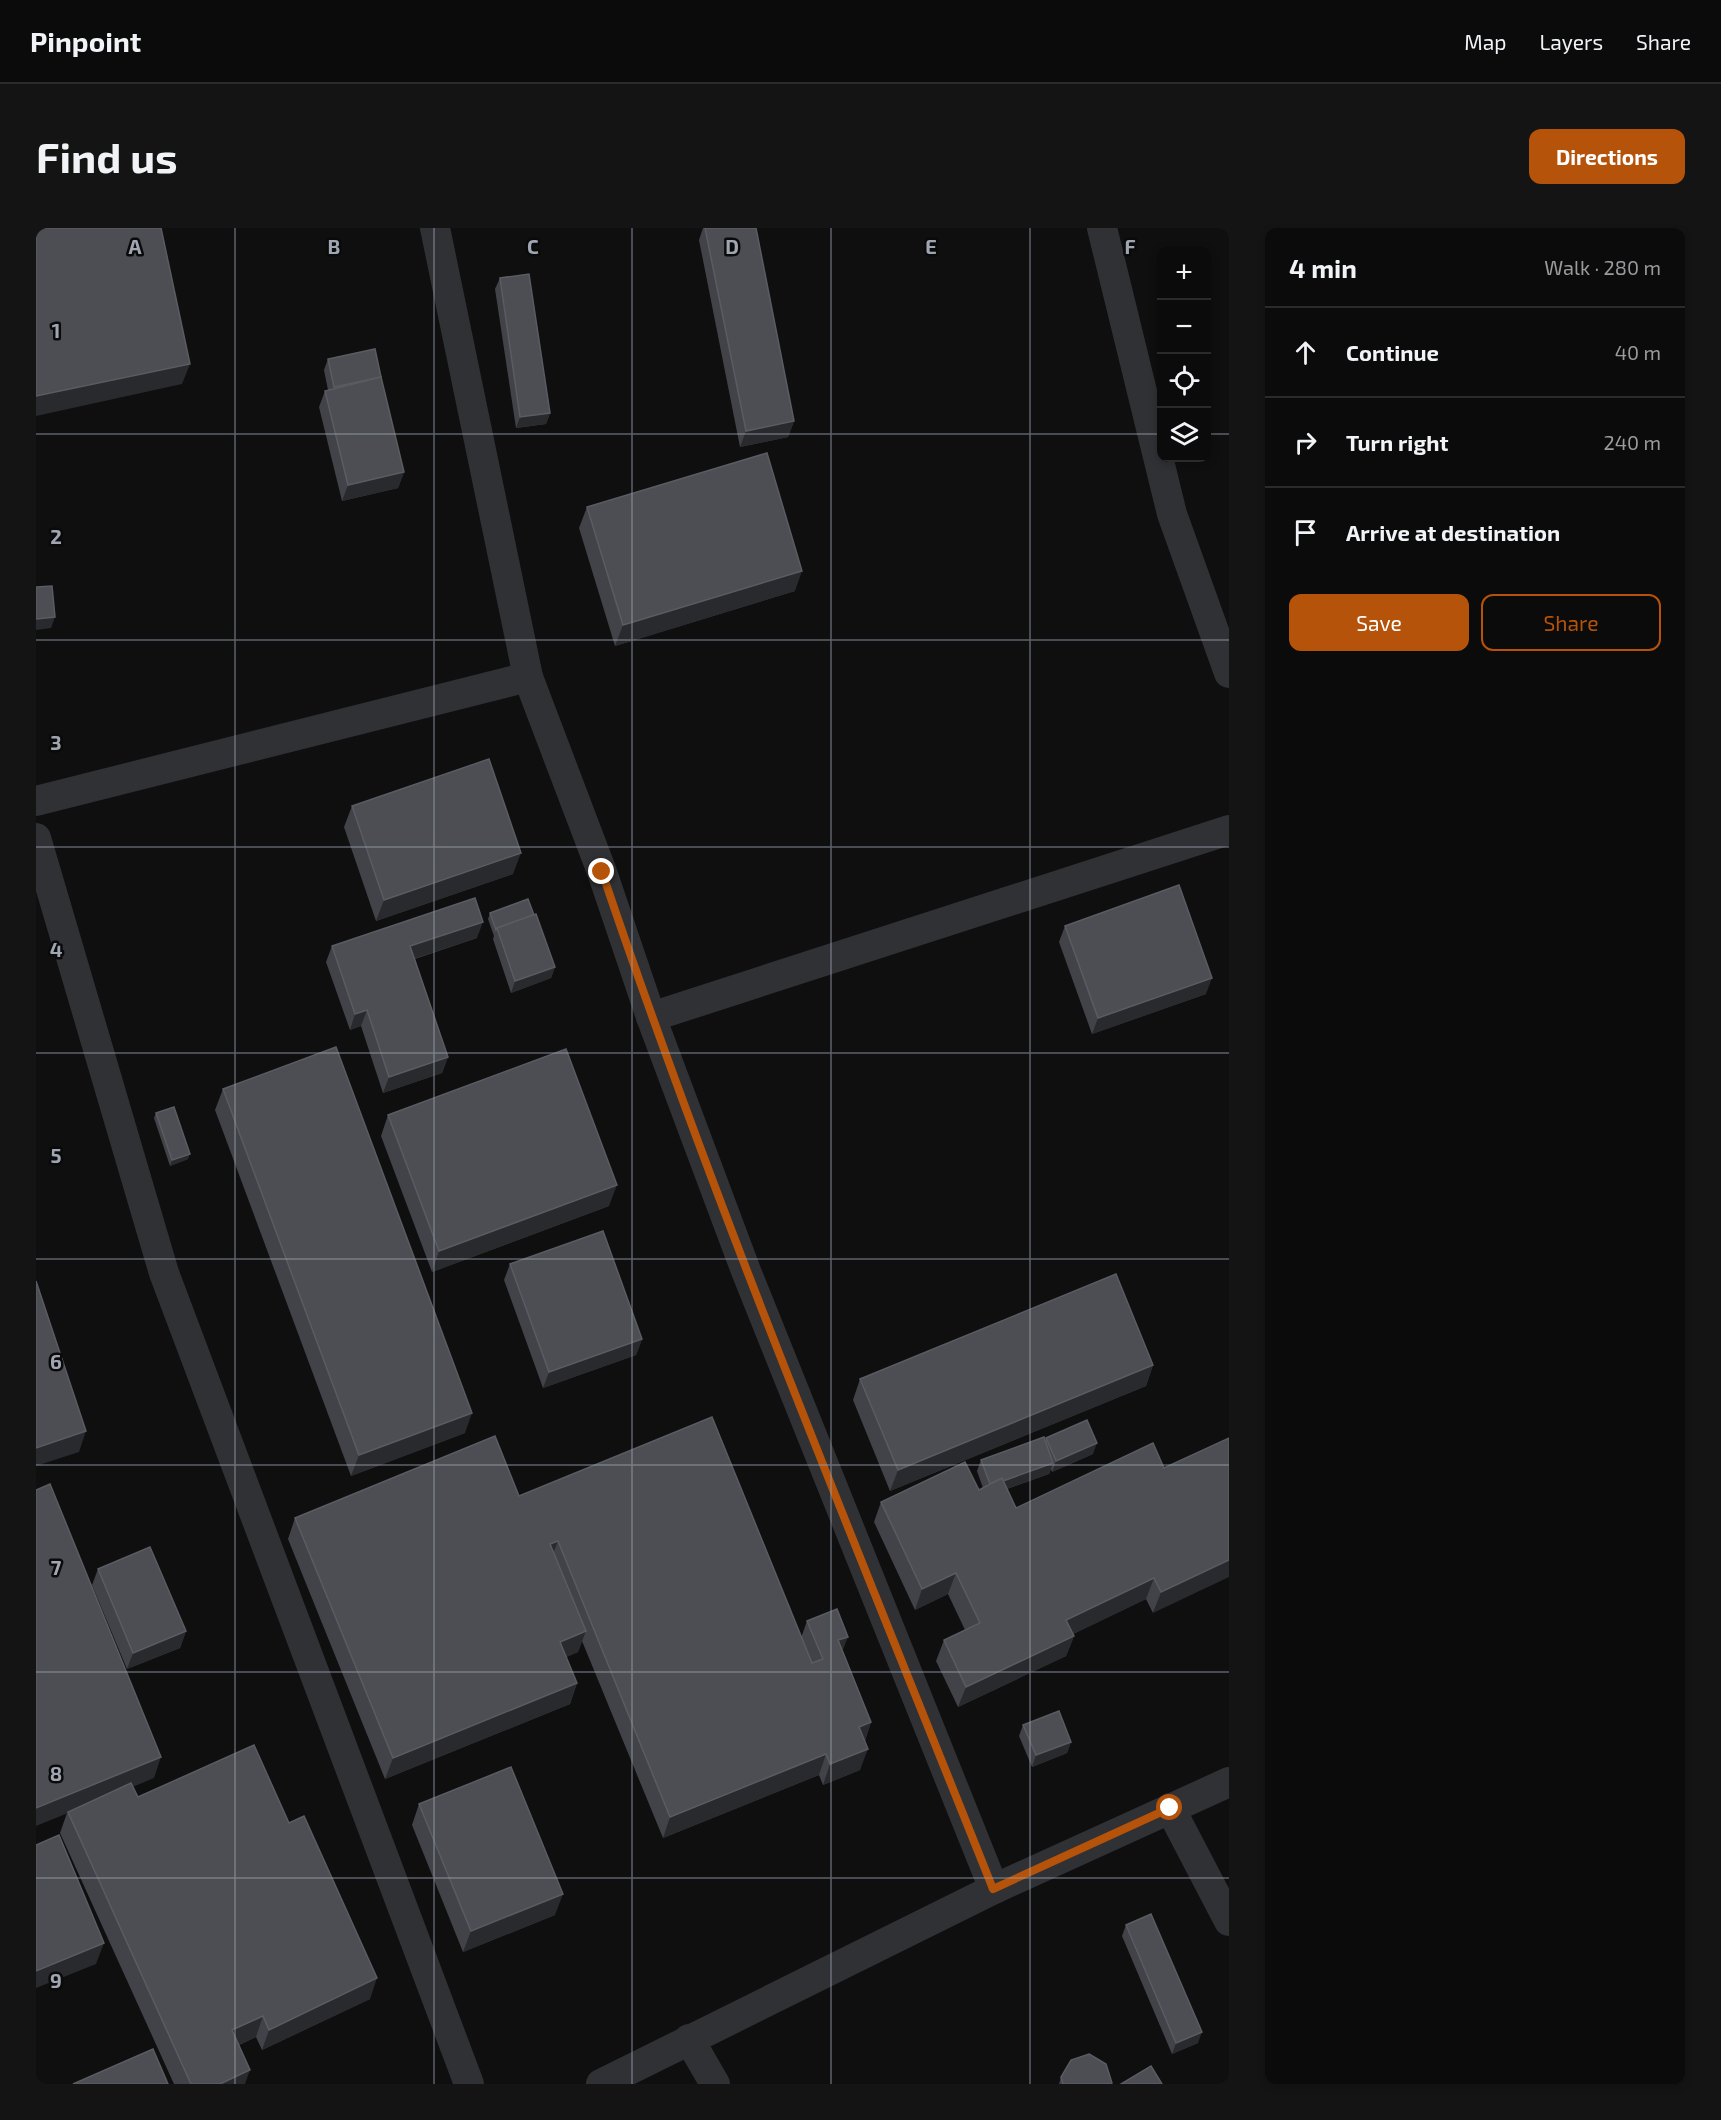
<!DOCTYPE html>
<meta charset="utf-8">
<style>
:root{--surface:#0b0b0c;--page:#141415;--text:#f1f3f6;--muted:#9a9b9d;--line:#2b2b2d;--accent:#b45309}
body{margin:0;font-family:"Exo 2",sans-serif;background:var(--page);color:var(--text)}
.controls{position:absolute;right:18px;top:18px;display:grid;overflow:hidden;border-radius:12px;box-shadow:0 3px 9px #0003}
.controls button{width:54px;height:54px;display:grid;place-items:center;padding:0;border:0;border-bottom:2px solid var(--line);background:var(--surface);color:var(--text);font:30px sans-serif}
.stop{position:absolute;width:18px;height:18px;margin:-14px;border:4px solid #b45309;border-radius:50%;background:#fff}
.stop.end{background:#b45309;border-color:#fff;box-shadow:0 2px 6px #0008}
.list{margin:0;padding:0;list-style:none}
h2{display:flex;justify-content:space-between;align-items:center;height:78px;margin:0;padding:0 24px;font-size:26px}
h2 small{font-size:20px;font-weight:400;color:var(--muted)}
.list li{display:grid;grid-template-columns:39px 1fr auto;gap:18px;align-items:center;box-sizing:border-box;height:90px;padding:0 24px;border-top:2px solid var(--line)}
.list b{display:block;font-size:22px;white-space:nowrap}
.list em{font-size:20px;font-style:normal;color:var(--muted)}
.actions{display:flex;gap:12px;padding:18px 24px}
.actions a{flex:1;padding:14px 0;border:2px solid var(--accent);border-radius:12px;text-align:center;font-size:21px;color:var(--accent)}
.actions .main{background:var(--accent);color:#fff}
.icon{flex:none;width:33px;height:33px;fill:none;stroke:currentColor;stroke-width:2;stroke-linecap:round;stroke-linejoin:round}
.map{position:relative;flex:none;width:1193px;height:1856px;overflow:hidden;border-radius:12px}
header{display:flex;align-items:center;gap:36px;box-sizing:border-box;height:84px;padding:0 30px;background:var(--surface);border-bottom:2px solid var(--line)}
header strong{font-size:28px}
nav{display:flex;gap:33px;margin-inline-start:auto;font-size:21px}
.intro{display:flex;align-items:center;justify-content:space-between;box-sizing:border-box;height:144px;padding:0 36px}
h1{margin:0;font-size:42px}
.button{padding:15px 27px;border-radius:12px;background:var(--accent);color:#fff;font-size:21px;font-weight:700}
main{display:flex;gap:36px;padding:0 36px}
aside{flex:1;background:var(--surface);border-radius:12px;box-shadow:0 3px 9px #0003}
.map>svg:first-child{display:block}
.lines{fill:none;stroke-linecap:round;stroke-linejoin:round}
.minor{stroke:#303135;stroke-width:30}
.wall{fill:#424348}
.shaded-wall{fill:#292a2d}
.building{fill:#4c4e53;stroke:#595c62;stroke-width:1.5}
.route{stroke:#b45309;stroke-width:8}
.grid{fill:none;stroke:#9fa6b2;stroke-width:1.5;stroke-opacity:0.55}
.grid-label{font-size:20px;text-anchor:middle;font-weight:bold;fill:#9fa6b2;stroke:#0a0a0b;stroke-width:5;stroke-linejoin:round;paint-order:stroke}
</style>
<header>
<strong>Pinpoint</strong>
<nav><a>Map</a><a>Layers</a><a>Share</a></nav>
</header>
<div class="intro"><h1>Find us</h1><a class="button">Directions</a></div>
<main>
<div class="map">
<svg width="1193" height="1856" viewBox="0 0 1193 1856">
<rect width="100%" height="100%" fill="#0f0f10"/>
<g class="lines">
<g class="minor">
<polyline points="399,0 492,449 566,644 615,789 710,1043 958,1661"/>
<polyline points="1066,0 1136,286 1193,445"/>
<polyline points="0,573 492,449"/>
<polyline points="0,610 128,1045 433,1856"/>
<polyline points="615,789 1193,602"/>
<polyline points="1134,1580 1193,1693"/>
<polyline points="653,1811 679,1856"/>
<polyline points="565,1856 958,1661 1193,1554"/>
</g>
</g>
<g class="wall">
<polygon points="667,0 720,0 758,193 752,209 704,219 663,12"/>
<polygon points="464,50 514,185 510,196 480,200 459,61"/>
<polygon points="292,131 368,244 362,260 306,273 283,179 289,163 292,162 288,142"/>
<polygon points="551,279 759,363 579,418 543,300"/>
<polygon points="316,578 477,646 340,693 308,599"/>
<polygon points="454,685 498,687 519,739 515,750 475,765 457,711 458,708 452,691"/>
<polygon points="1029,698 1170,766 1056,806 1023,714"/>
<polygon points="441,710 379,731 412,829 406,845 347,865 325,798 314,802 290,734 296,718"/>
<polygon points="187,861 429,1205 315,1248 179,882"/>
<polygon points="120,885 152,931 134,938 118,890"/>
<polygon points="352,887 573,978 396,1044 345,908"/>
<polygon points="474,1036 606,1111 600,1127 507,1160 468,1052"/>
<polygon points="1117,1137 1110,1158 854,1263 817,1172 824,1151"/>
<polygon points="1010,1210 1057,1226 1016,1244 1015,1241 1013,1246 971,1261 980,1280 1128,1240 1193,1210 1117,1385 1110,1371 1037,1406 1038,1408 1030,1428 922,1479 900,1433 908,1412 929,1402 912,1366 879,1382 838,1294 845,1274 943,1262 947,1260 941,1243 945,1232 1009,1212"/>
<polygon points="483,1268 765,1410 771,1393 807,1423 835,1494 829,1513 824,1542 787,1557 783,1547 627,1610 546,1413 542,1424 530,1429 541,1455 534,1476 349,1551 252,1311 259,1290"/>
<polygon points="62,1341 150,1403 144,1420 91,1441 56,1357"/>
<polygon points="987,1497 1035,1514 1031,1525 996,1539 983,1508"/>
<polygon points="118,1550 97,1558 102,1569 334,1771 226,1822 220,1809 203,1817 209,1856 138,1856 24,1605 31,1585"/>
<polygon points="383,1576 519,1687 427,1724 376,1597"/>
<polygon points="1090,1697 1162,1815 1136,1826 1086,1708"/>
<polygon points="1025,1849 1076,1856 1023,1856"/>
</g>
<g class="shaded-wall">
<polygon points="154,136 146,156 0,188 0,168"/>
<polygon points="514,185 510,196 480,200 484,189"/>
<polygon points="758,193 752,209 704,219 710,203"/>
<polygon points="368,244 362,260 306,273 312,257"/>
<polygon points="766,343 759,363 579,418 587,397"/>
<polygon points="19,389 15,400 0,402 0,391"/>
<polygon points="485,625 477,646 340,693 348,672"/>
<polygon points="447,694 441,710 368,734 374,718"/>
<polygon points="519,739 515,750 475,765 479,753"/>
<polygon points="1176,750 1170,766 1056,806 1062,790"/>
<polygon points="331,782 325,798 314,802 319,786"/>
<polygon points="412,829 406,845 347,865 353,849"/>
<polygon points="154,926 152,931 134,938 136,932"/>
<polygon points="581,957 573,978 396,1044 403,1023"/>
<polygon points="606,1111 600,1127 507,1160 513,1144"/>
<polygon points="1117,1137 1110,1158 854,1263 862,1242"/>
<polygon points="436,1185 429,1205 315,1248 323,1227"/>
<polygon points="50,1203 43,1224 0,1238 0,1220"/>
<polygon points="1061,1215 1057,1226 1016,1244 1020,1233"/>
<polygon points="1017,1235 1013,1246 950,1268 954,1257"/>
<polygon points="522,1313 514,1334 514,1316"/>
<polygon points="1193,1332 1193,1349 1117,1385 1125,1364"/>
<polygon points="920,1345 912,1366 879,1382 886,1361"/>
<polygon points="1118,1350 1110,1371 1023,1413 1030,1392"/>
<polygon points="150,1403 144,1420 91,1441 97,1425"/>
<polygon points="550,1403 542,1424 517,1435 524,1414"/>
<polygon points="1038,1408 1030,1428 922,1479 930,1459"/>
<polygon points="812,1409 804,1429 802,1412"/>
<polygon points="541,1455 534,1476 349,1551 357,1530"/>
<polygon points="835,1494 828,1515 823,1499"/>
<polygon points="1035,1514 1031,1525 996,1539 1000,1527"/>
<polygon points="832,1521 824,1542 787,1557 794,1536"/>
<polygon points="790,1526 783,1547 627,1610 634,1589"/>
<polygon points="125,1529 118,1550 0,1598 0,1580"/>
<polygon points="527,1666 519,1687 427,1724 435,1703"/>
<polygon points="68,1715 60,1736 0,1760 0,1743"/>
<polygon points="341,1750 334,1771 226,1822 233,1802"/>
<polygon points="227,1788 220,1809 188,1823 196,1802"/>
<polygon points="1166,1804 1162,1815 1136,1826 1140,1815"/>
<polygon points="214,1842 209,1856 184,1856"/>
</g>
<g class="building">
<polygon points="0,0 125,0 154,136 0,168"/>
<polygon points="669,0 720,0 758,193 710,203"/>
<polygon points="493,46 514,185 484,189 464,50"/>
<polygon points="339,121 345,149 298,159 292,131"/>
<polygon points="345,149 368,244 312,257 289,163"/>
<polygon points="731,225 766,343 587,397 551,279"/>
<polygon points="16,358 19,389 0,391 0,359"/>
<polygon points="453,531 485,625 348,672 316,578"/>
<polygon points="1143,657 1176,750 1062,790 1029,698"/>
<polygon points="439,670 447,694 374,718 412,829 353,849 331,782 319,786 296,718"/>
<polygon points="492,671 498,687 461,700 460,702 454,685"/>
<polygon points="500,686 519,739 479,753 461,700"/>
<polygon points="300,819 436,1185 323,1227 187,861"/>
<polygon points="530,821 581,957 403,1023 352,887"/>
<polygon points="138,879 154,926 136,932 120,885"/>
<polygon points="567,1003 606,1111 513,1144 474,1036"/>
<polygon points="1080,1046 1117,1137 862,1242 824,1151"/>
<polygon points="0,1053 50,1203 0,1220"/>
<polygon points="676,1189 776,1435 787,1431 771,1393 801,1381 812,1409 802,1412 835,1494 823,1499 832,1521 794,1536 790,1526 634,1589 522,1313 514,1316 550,1403 524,1414 541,1455 357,1530 259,1290 459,1208 483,1268"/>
<polygon points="1051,1192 1061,1215 1020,1233 1010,1210"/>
<polygon points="1008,1209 1017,1235 967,1253 966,1250 954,1256 945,1232"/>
<polygon points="1193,1210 1193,1332 1125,1364 1118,1350 1030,1392 1038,1408 930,1459 908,1412 944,1395 920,1345 886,1361 845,1274 929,1234 943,1262 966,1250 980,1280 1117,1215 1128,1240"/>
<polygon points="14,1256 125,1529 0,1580 0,1262"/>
<polygon points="114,1319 150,1403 97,1425 62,1341"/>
<polygon points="1023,1483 1035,1514 1000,1527 987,1497"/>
<polygon points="218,1517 253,1595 268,1588 341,1750 233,1802 227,1788 196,1802 214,1842 184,1856 155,1856 32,1584 95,1555 102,1569"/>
<polygon points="475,1539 527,1666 435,1703 383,1576"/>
<polygon points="23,1607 68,1715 0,1743 0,1617"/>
<polygon points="1115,1686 1166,1804 1140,1815 1090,1697"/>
<polygon points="117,1821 132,1856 37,1856"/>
<polygon points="1053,1826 1070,1836 1076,1855 1075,1856 1027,1856 1025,1849 1035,1832"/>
<polygon points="1115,1838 1126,1856 1085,1856"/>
</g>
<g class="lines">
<path class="route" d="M566 644C682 988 823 1324 957 1661L1134 1580"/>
</g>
<path class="grid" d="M199 0V1856M398 0V1856M596 0V1856M795 0V1856M994 0V1856M0 206H1126M1170 206H1193M0 412H1193M0 619H1193M0 825H1193M0 1031H1193M0 1237H1193M0 1444H1193M0 1650H1193"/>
<g class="grid-label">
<text x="99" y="26">A</text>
<text x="298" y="26">B</text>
<text x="497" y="26">C</text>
<text x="696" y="26">D</text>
<text x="895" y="26">E</text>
<text x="1094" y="26">F</text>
<text x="20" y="110">1</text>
<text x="20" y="316">2</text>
<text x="20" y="522">3</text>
<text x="20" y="729">4</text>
<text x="20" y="935">5</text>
<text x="20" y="1141">6</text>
<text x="20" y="1347">7</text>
<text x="20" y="1553">8</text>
<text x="20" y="1760">9</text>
</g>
</svg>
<div class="controls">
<button>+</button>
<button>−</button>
<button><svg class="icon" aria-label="locate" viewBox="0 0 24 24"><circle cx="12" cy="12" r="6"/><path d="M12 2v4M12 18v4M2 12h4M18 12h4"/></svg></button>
<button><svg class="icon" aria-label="layers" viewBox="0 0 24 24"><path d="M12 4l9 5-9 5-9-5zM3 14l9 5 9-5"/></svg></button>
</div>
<div class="stop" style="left:1134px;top:1580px"></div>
<div class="stop end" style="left:566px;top:644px"></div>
</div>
<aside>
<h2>4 min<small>Walk · 280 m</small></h2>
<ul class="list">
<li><svg class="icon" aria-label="ahead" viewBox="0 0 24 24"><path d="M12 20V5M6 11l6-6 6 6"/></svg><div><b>Continue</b></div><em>40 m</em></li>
<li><svg class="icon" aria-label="right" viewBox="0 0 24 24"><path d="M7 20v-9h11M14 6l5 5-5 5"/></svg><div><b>Turn right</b></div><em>240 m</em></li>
<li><svg class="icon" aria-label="arrive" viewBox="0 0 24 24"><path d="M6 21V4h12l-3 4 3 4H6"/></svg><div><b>Arrive at destination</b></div></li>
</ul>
<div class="actions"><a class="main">Save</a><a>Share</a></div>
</aside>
</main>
